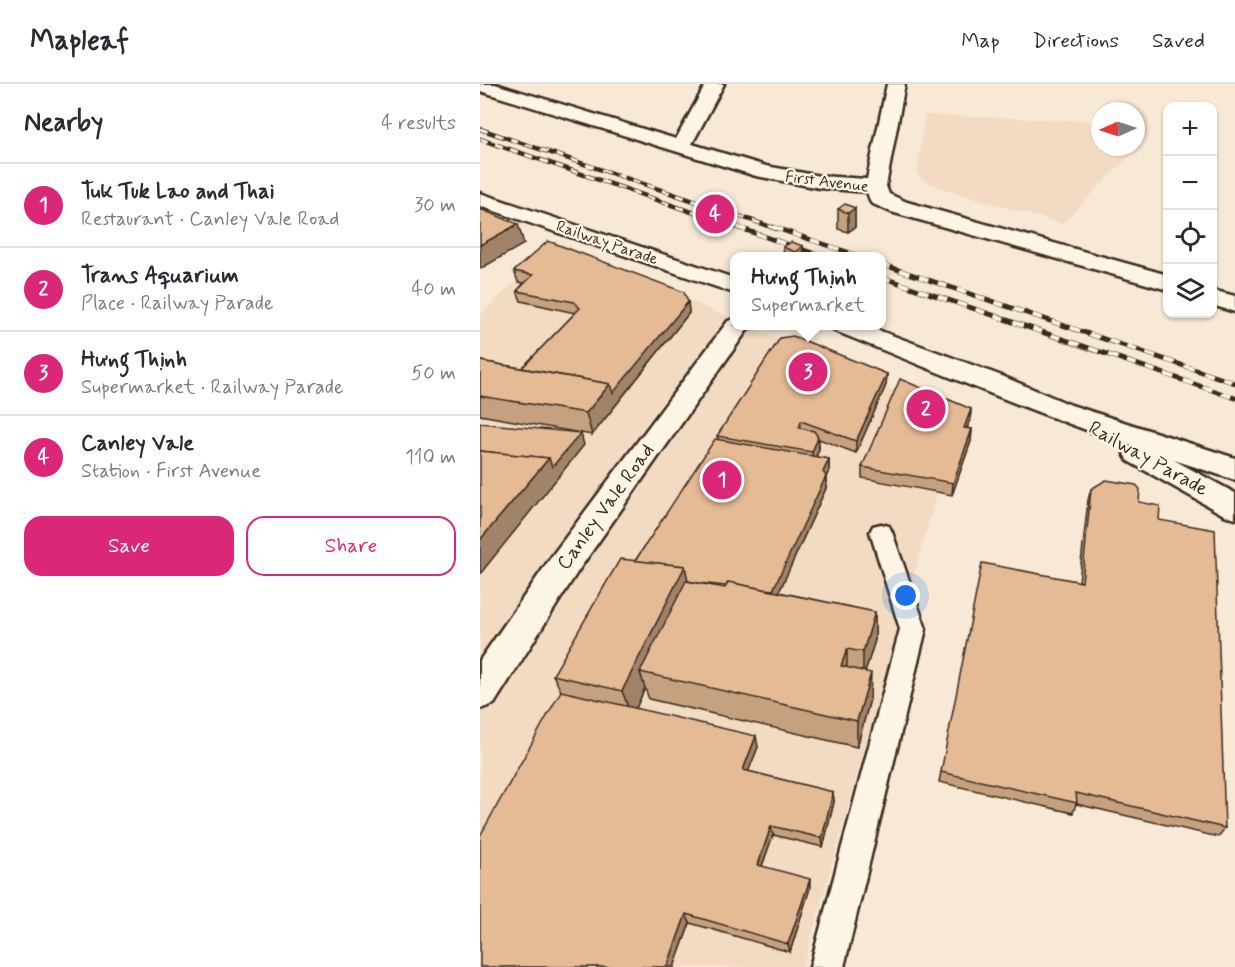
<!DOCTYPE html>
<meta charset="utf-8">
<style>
:root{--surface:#fff;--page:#f2f2f3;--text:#2b2b33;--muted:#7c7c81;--line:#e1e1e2;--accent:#db2777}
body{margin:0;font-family:Mynerve,sans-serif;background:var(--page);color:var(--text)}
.controls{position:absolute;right:18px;top:18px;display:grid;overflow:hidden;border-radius:12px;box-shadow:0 2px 4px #0004}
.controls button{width:54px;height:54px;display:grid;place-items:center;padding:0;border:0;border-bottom:2px solid var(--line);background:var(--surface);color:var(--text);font:30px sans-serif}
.compass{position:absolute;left:611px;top:18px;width:54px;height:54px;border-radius:50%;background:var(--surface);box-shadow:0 2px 4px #0004;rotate:267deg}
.you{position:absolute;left:426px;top:512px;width:21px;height:21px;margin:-15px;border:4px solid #fff;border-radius:50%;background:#1a73e8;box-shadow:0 0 0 9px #1a73e833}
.badge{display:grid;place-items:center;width:39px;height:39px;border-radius:50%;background:var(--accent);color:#fff;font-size:20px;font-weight:700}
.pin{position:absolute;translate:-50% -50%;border:3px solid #fff;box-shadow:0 2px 6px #0006}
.popup{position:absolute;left:250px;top:168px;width:156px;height:78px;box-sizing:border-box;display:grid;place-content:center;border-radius:12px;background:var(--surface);filter:drop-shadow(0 2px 4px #0005);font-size:20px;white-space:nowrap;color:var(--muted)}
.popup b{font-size:22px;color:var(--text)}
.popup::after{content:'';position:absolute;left:50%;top:100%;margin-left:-12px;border:12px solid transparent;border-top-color:var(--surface)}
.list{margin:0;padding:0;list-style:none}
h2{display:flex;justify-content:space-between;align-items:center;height:78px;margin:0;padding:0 24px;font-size:26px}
h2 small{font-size:20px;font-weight:400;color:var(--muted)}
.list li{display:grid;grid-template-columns:39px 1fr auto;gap:18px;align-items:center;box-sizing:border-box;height:84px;padding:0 24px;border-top:2px solid var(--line)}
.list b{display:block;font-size:22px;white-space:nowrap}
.list p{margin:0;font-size:20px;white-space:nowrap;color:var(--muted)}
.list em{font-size:20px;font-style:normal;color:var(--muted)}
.actions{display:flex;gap:12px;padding:18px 24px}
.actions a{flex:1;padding:14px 0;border:2px solid var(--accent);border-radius:18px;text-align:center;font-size:21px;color:var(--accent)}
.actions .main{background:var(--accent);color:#fff}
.icon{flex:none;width:33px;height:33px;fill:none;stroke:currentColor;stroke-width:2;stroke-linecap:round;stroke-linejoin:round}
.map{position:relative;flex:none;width:755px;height:883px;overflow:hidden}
header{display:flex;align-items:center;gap:36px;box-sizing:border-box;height:84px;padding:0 30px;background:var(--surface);border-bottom:2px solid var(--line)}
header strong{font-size:28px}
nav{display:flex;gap:33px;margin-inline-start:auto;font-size:21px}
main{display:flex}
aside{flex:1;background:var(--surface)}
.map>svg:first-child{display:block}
.built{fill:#f2dbc2}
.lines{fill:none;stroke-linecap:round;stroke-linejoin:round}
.lane-casing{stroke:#3b2a1e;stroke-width:5}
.street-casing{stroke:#3b2a1e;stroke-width:5}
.secondary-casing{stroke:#3b2a1e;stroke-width:5}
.lane{fill:#fcf5e5;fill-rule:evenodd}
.street{fill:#fcf5e5;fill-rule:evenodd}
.secondary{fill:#fcf5e5;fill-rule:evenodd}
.rail-far1-casing{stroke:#3b2a1e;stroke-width:4.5}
.rail-casing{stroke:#3b2a1e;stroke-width:5}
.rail-far1{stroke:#fcf5e5;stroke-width:3;stroke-dasharray:8;stroke-linecap:butt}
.rail{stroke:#fcf5e5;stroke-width:4;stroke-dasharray:10;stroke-linecap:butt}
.wall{fill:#c5a180;stroke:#3b2a1e;stroke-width:1.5}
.shaded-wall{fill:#a08368;stroke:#3b2a1e;stroke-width:1.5}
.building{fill:#e5bb95;stroke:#3b2a1e;stroke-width:1.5}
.labels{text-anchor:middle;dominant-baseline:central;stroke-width:4.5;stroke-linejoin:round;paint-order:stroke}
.far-street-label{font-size:16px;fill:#3b2a1e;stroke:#fcf5e5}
.street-label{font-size:20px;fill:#3b2a1e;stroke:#fcf5e5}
</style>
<header>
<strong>Mapleaf</strong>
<nav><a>Map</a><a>Directions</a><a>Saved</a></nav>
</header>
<main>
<aside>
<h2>Nearby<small>4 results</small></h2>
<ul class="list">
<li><span class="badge">1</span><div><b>Tuk Tuk Lao and Thai</b><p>Restaurant · Canley Vale Road</p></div><em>30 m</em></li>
<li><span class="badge">2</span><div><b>Trans Aquarium</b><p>Place · Railway Parade</p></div><em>40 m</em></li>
<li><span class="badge">3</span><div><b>Hưng Thịnh</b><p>Supermarket · Railway Parade</p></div><em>50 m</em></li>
<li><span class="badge">4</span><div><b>Canley Vale</b><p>Station · First Avenue</p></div><em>110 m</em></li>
</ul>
<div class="actions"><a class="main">Save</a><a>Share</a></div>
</aside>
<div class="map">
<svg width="755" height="883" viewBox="0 0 755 883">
<rect width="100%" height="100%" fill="#f7e9d5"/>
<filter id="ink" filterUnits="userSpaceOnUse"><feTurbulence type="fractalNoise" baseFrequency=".0167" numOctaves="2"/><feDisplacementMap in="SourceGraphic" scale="12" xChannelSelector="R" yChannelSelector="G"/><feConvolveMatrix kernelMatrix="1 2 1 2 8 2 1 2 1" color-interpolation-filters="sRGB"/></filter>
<g filter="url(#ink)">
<g class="built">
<polygon points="445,31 620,37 620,63 656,63 656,48 661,60 582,140 458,103 441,95 437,89"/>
<polygon points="76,157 254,236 254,242 267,242 478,335 323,883 0,883 0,232"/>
</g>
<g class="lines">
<defs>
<polygon id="lane" points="401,440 409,442 412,448 446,545 364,883 330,883 420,545 390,448 393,442"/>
<g id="street">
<polygon points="0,0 15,0 196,55 226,0 244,0 212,60 286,82 340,92 387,95 407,0 425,0 406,102 409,110 427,118 688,191 688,206 411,128 391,119 387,108 340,104 276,92 0,7"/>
<polygon points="732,206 755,212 755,228 732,221"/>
</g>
<g id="secondary">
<polygon points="0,109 254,194 254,209 0,122"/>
<polygon points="254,235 254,242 270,242 98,487 14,620 0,625 0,576 74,469 248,237"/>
<path d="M351 242H387L522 292 591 321 755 374V396L694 376 755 409V435L744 431 648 377 644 370 648 363 652 362C551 328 454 286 355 247Z"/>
</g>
</defs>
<use href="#lane" class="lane-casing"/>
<use href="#street" class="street-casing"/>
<use href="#secondary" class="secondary-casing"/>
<use href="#lane" class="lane"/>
<use href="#street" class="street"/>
<use href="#secondary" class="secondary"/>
<defs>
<g id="rail-far1">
<polyline points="0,45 297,145"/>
<polyline points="0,55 261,145"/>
</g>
<g id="rail">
<polyline points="257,143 341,172"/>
<polyline points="293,143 379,172"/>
<polyline points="401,180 755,299"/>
<polyline points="401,193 755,314"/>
</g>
</defs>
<use href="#rail-far1" class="rail-far1-casing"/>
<use href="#rail" class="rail-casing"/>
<use href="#rail-far1" class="rail-far1"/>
<use href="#rail" class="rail"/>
</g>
<g class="wall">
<polygon points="375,124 375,143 368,148 358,145 358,125"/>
<polygon points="323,162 323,172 304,172 303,163"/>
<polygon points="34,187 208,218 209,229 112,351 0,331 0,277 42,284 95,229 41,217 37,207 44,199 38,198"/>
<polygon points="407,290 406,301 376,369 339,355 339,365 336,373 349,375 349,387 346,393 346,404 299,508 395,528 395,556 385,587 390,615 377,663 169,615 165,604 156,624 278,663 268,687 353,708 354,718 343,763 293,751 282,782 330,804 310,868 210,839 194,883 0,883 81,607 73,591 155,477 238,355 237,352"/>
<polygon points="491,325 490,336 487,344 492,345 491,357 472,411 382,394 382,383"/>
<polygon points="611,405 659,418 679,436 745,744 738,753 596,720 593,729 459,698 461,688 599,497 608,416"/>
</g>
<g class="shaded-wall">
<polygon points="375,124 375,143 368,148 368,129"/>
<polygon points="38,140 44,160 0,185 0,161"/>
<polygon points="323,162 323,172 316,172 315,168"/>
<polygon points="208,218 209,229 112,351 106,329 130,300"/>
<polygon points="407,290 406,301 376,369 376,357"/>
<polygon points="491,325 490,336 483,355 484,344"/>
<polygon points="492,345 491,357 472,411 473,399"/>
<polygon points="101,349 104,361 0,490 0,456 69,374"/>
<polygon points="338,353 339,365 333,380 332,368"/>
<polygon points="349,375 349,387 346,393 346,404 295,517 293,506 343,388"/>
<polygon points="205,482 211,510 160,588 165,604 152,633 142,607"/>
<polygon points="395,528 395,556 383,595 383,568"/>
<polygon points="367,565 367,592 361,582"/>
<polygon points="391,589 390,615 377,663 377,637"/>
<polygon points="276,652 278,663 265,696 263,686"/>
<polygon points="353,708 354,718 343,763 342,754"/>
<polygon points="291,742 293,751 279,790 278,781"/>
<polygon points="330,795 330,804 310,868 308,860"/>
<polygon points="206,830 210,839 194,883 187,883"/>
</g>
<g class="building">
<polygon points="365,120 375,124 368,129 358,125"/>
<polygon points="0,125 38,140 0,161"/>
<polygon points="68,157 204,208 208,218 133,309 130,300 42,284 100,224 94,218 37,207 53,191 34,187"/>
<polygon points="311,158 323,162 315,168 303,163"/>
<polygon points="313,252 407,290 376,357 321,337 319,344 334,347 338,353 332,368 237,352 300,254"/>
<polygon points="0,277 130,300 106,329 0,312"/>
<polygon points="420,295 491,325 484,344 492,345 473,399 382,383"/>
<polygon points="0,339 101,349 72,383 69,374 0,367"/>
<polygon points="235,355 349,375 343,388 346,392 293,506 284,505 248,498 246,502 218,499 208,497 205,482 155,477"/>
<polygon points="0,367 69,374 0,456"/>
<polygon points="626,396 656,401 660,405 659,418 680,422 679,436 735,446 745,744 596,709 597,719 461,688 502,479 602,498 611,405"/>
<polygon points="140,475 205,482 142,607 73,591"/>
<polygon points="206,497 245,504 248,498 395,528 383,568 367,565 361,582 391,589 377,637 160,588"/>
<polygon points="81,607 276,652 263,686 353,708 342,754 291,742 278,781 330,795 308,860 206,830 187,883 0,883 0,752"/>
</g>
</g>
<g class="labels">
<g class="far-street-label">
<text transform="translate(347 98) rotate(7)">First Avenue</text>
<text transform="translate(127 159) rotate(19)">Railway Parade</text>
</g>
<g class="street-label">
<text transform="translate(668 375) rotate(29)">Railway Parade</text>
<text transform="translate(126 423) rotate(-54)">Canley Vale Road</text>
</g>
</g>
</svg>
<div class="controls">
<button>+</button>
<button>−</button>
<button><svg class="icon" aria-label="locate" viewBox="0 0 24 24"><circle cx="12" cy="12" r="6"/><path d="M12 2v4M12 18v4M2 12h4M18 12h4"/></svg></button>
<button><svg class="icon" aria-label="layers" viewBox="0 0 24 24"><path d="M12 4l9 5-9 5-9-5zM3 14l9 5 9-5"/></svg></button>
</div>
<svg class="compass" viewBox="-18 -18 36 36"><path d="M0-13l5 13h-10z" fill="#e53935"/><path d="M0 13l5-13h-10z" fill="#7c7c81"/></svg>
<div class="you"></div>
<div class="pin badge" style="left:242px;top:396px">1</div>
<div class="pin badge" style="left:446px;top:325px">2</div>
<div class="pin badge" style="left:328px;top:288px">3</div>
<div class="popup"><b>Hưng Thịnh</b>Supermarket</div>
<div class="pin badge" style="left:235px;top:130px">4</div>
</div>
</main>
